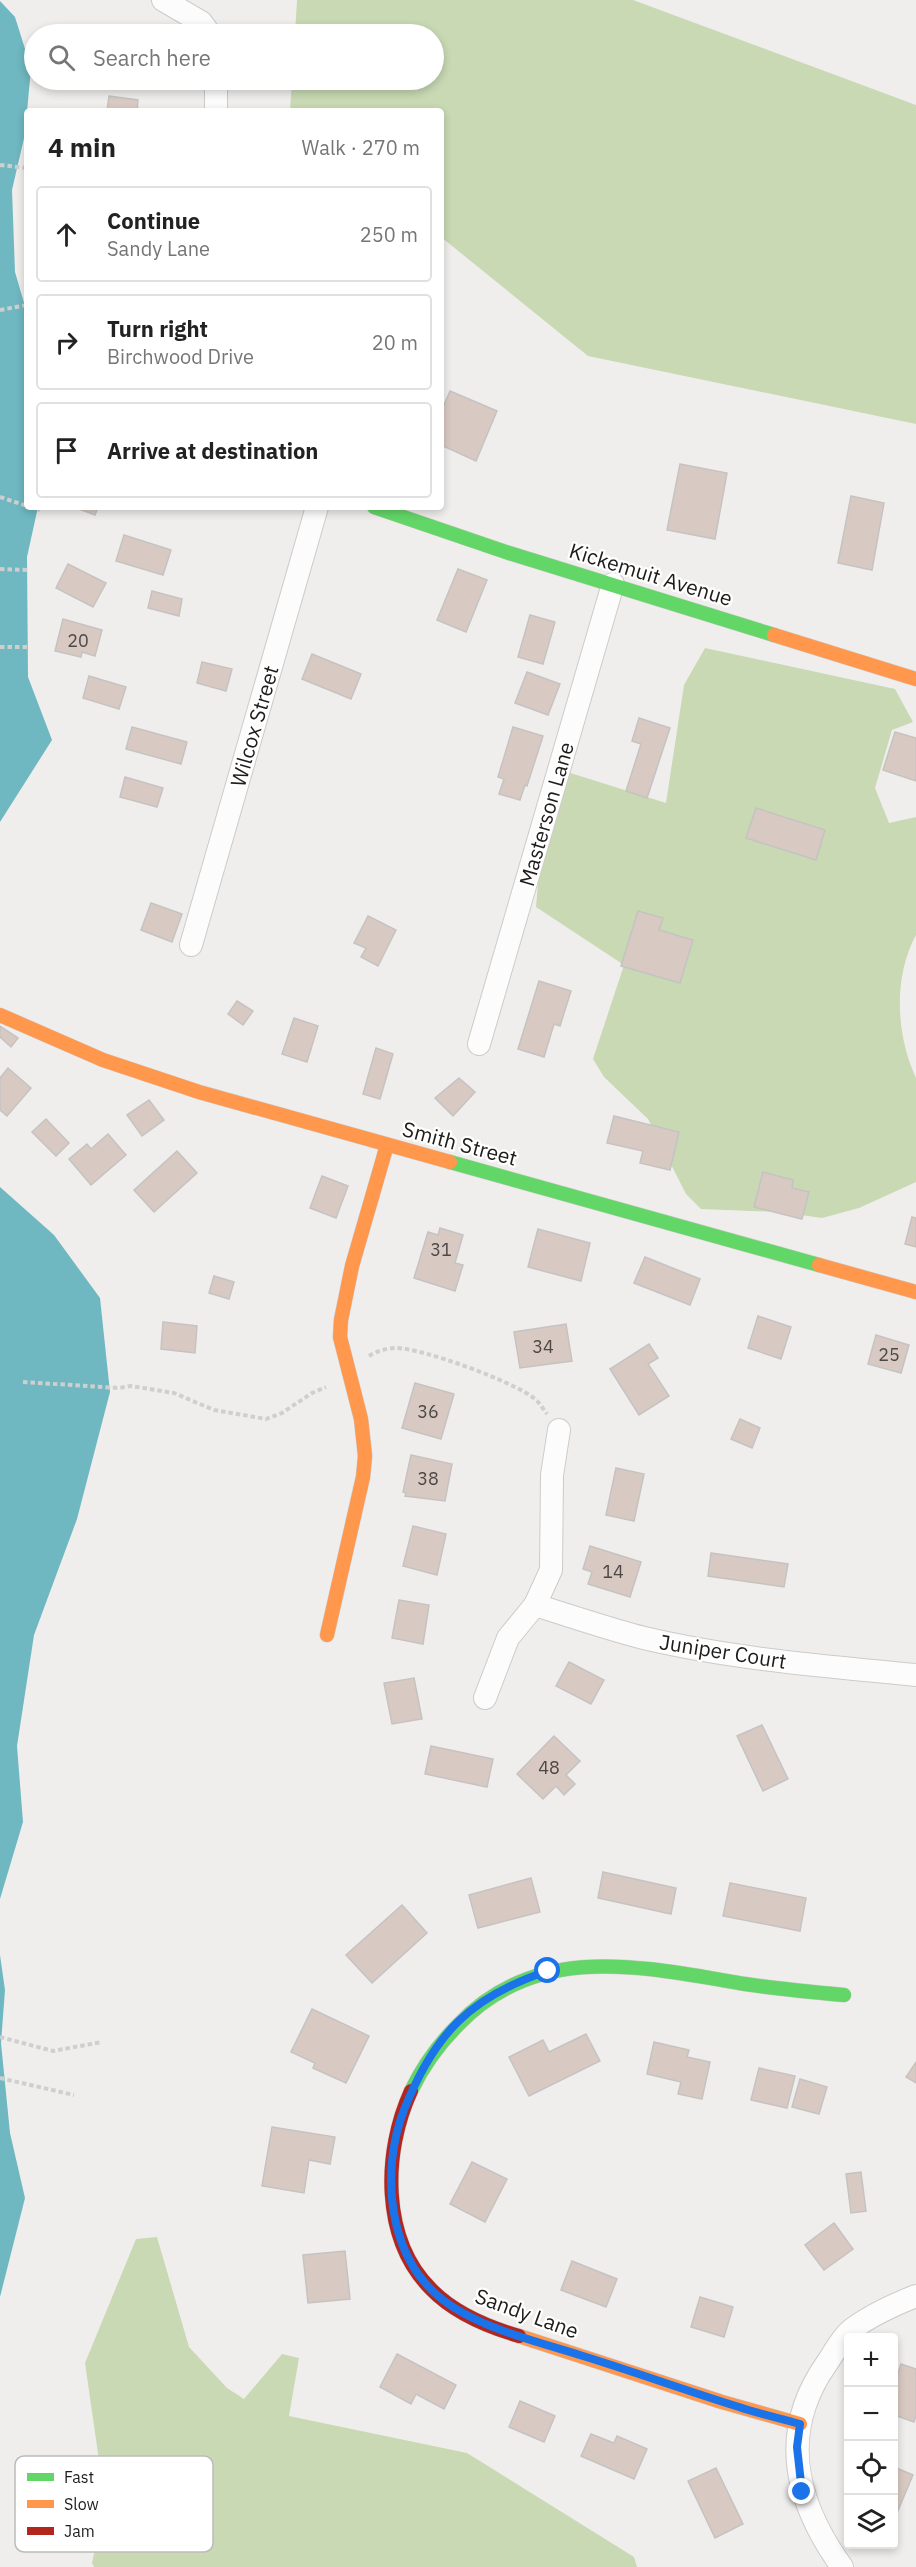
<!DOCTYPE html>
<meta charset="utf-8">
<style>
:root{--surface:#fff;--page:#f6f6f6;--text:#222;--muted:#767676;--line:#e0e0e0}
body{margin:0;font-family:"IBM Plex Sans",sans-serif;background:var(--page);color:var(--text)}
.controls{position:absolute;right:18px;bottom:18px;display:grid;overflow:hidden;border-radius:6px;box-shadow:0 3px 9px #0003}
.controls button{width:54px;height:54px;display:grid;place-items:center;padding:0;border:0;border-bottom:2px solid var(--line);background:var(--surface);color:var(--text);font:30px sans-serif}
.stop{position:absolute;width:18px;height:18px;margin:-14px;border:4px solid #1a73e8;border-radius:50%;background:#fff}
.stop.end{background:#1a73e8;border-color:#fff;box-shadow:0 2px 6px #0008}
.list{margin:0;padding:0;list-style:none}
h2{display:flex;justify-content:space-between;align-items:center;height:78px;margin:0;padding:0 24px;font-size:26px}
h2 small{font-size:20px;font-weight:400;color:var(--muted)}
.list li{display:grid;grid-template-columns:39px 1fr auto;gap:18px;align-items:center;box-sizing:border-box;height:96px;margin:0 12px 12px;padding:0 12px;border:2px solid var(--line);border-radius:6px}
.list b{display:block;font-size:22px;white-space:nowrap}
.list p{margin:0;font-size:20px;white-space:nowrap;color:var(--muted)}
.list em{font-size:20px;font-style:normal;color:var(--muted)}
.icon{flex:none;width:33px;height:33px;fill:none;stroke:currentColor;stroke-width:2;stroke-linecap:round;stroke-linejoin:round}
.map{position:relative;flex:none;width:916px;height:2567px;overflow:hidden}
.search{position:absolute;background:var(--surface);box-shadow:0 3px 9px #0003;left:24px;top:24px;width:420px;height:66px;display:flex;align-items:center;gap:15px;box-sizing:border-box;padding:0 21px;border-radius:33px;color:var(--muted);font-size:22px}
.panel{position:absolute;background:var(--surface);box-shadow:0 3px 9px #0003;left:24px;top:108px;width:420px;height:402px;border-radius:6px}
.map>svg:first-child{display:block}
.forest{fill:#c8d9b4}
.water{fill:#6fb8c1}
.building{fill:#d8cac2;stroke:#c5c3c2;stroke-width:1.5}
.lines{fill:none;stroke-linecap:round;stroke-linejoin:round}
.street-casing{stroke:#cdcbc9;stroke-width:24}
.fast-casing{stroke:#cdcbc9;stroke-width:15}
.slow-casing{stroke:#cdcbc9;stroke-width:15}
.jam-casing{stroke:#cdcbc9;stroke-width:15}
.path{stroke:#cfcfcf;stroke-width:4;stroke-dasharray:4.5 3;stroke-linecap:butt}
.street{stroke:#fdfcfc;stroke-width:22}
.fast{stroke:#63d668;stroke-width:14}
.slow{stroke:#ff974d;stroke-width:14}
.jam{stroke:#b3261e;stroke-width:14}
.route{stroke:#1a73e8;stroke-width:8}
.labels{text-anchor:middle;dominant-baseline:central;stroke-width:4.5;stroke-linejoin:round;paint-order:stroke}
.number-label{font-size:18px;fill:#4c4846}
.street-label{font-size:21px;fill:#1e1d1c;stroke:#fff}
.key{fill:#fff;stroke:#bcbbbb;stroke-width:1.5}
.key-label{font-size:16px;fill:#1e1d1c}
</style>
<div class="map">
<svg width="916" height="2567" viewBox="0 0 916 2567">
<rect width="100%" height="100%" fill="#f0eeec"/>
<g class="forest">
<polygon points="297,0 633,0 916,105 916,424 588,356 441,237 441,111 290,111 292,80 434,80 434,34 295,34"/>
<path d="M705 648 895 689 913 722 892 730 875 788 889 823 916 817V935C893 977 896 1035 916 1078V1182L859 1208 822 1218 780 1212 701 1209 686 1194 648 1119 604 1077 593 1059 624 965 536 907 540 860 564 771 666 803 684 685Z"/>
<polygon points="157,2237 189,2347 227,2388 244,2399 282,2354 299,2358 289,2416 467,2453 634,2557 637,2567 94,2567 92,2563 105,2502 85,2363 136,2239"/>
</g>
<g class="water">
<polygon points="0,1 15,17 31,68 25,134 12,190 15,272 27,313 27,507 38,507 27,557 28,677 52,740 0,822"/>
<polygon points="0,1187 54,1235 100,1298 110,1392 77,1519 34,1635 17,1746 23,1822 0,1899"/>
<polygon points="0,1955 5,1990 1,2043 10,2133 25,2198 0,2297"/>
</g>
<g class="building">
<polygon points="109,96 138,100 137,111 107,111"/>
<polygon points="450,391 497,411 476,461 441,445 441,412"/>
<polygon points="680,464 727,473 715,539 667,530"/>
<polygon points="851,496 884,503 872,570 838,563"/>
<polygon points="74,507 98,507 95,515"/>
<polygon points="124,535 171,550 163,575 116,561"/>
<polygon points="68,564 106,583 93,607 56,588"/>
<polygon points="458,569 487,580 466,632 437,620"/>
<polygon points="152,591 182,599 179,616 148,608"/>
<polygon points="530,615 555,622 543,664 518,657"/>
<polygon points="63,619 102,630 95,656 82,652 81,657 55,651"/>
<polygon points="312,654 361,674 351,699 302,679"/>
<polygon points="202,662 232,669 226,691 197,683"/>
<polygon points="527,672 560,684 548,715 515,703"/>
<polygon points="89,676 126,687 119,709 83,698"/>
<polygon points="639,718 670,728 647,798 626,791 641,744 632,741"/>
<polygon points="132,727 187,742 181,764 126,749"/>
<polygon points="513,727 543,736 527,786 525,785 520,800 499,794 504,779 498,777"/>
<polygon points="895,732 916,738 916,781 883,770"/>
<polygon points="125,777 163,788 157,807 120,797"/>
<polygon points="756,808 825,830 816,860 746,838"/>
<polygon points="151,903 182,914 172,942 141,930"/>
<polygon points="638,911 663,918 659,930 693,940 680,983 621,966"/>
<polygon points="368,916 396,930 378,966 361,957 366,948 354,943"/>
<polygon points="539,981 571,991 560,1026 554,1024 544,1057 518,1049"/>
<polygon points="237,1001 253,1011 243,1025 228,1014"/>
<polygon points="294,1018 318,1026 307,1062 282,1054"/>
<polygon points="0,1026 18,1038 11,1047 0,1037"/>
<polygon points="376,1048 393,1054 380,1099 363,1094"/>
<polygon points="8,1068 31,1088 7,1116 0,1110 0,1078"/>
<polygon points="459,1078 475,1092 453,1116 435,1098"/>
<polygon points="149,1100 164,1120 142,1136 127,1115"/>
<polygon points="614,1116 679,1132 670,1170 640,1163 643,1151 607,1143"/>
<polygon points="46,1119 69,1143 56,1156 32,1132"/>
<polygon points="108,1134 126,1155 91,1185 69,1159 87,1144 91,1149"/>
<polygon points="177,1151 197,1173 154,1212 134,1190"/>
<polygon points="763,1172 793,1180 792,1188 809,1192 802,1219 754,1207"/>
<polygon points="322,1176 348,1186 336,1218 310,1208"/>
<polygon points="912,1217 916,1218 916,1247 905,1244"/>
<polygon points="440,1228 463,1235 455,1263 463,1265 455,1291 414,1278 428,1232 438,1235"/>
<polygon points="538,1229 590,1243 581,1281 528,1267"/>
<polygon points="645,1257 700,1279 690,1305 634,1283"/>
<polygon points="214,1276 234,1282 229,1299 209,1293"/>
<polygon points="758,1316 791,1327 781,1359 748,1348"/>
<polygon points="163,1322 197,1326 195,1353 161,1349"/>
<polygon points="566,1324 572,1361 520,1368 514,1332"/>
<polygon points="876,1335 909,1345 901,1373 868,1364"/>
<polygon points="649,1344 658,1358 648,1364 669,1396 639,1415 610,1369"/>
<polygon points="415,1383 454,1394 441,1439 402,1428"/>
<polygon points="740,1419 760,1428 752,1448 731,1439"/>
<polygon points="411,1455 452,1464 445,1501 405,1496 406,1493 403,1492"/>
<polygon points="616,1468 644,1474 634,1521 606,1515"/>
<polygon points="413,1526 446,1534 437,1575 403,1566"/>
<polygon points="590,1546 641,1562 630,1597 588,1584 592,1572 583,1569"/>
<polygon points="711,1553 788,1564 784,1587 708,1576"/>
<polygon points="399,1600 429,1605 423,1644 392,1638"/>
<polygon points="569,1662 604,1680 591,1704 556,1686"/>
<polygon points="414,1678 422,1719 392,1724 384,1683"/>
<polygon points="762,1725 788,1779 763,1791 737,1736"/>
<polygon points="554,1736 580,1761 566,1775 575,1784 564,1795 556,1786 543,1799 517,1774"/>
<polygon points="431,1746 493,1759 487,1787 425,1774"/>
<polygon points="603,1872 676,1888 671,1914 598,1898"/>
<polygon points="531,1878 540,1912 478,1928 469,1895"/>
<polygon points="730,1883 806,1898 800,1931 723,1916"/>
<polygon points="402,1905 427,1933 372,1983 346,1955"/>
<polygon points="312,2009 369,2036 346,2083 313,2068 315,2063 291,2052"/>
<polygon points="586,2034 600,2061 529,2096 509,2057 543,2040 549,2052"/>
<polygon points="654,2042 689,2050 687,2057 710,2062 702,2099 678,2094 681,2082 647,2074"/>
<polygon points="916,2062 916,2083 906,2077"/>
<polygon points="759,2068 795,2076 787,2108 751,2100"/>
<polygon points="800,2079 827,2087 819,2114 792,2107"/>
<polygon points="272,2127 335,2137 330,2164 309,2160 304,2193 262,2186"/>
<polygon points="472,2162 507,2179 485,2222 450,2204"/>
<polygon points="861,2172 866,2211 851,2213 846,2174"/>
<polygon points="834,2223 853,2249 824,2270 805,2245"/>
<polygon points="345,2251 350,2299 308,2303 303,2255"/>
<polygon points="572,2261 617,2279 606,2307 561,2290"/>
<polygon points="700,2297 733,2307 724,2337 691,2327"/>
<polygon points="397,2354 456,2385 444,2409 416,2394 411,2404 380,2387"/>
<polygon points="901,2364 916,2369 916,2415 914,2422 894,2415 894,2386"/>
<polygon points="520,2401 555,2416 544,2442 509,2427"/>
<polygon points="591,2434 614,2443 617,2436 647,2449 634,2479 581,2456"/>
<polygon points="894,2467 913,2475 894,2520"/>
<polygon points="716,2468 743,2524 715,2538 688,2481"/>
</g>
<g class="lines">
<defs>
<g id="street">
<polyline points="163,0 201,22 210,34"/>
<polyline points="216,80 216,111"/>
<polyline points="191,945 317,507"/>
<polyline points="479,1044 613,584"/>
<path d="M535 1605C571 1616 608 1629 644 1638 733 1659 825 1666 916 1675"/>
<polyline points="485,1698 508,1638 535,1605 551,1570 552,1475 559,1430"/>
<path d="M842 2567C795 2502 778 2432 827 2363 834 2353 841 2338 851 2330 871 2315 893 2305 916 2296"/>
</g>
<g id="fast">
<polyline points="374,507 509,553 774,635"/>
<polyline points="450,1162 819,1265"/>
<path d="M411 2091C423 2066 438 2045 458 2025 538 1941 643 1967 745 1984 778 1989 811 1992 844 1995"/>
</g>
<g id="slow">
<polyline points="774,635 916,679"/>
<polyline points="0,1015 103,1060 199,1092 450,1162"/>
<polyline points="819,1265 916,1292"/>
<polyline points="327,1635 363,1477 365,1456 361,1419 340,1337 341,1320 352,1266 387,1145"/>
<polyline points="519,2336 722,2402 800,2424"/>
</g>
<path id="jam" d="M411 2091C383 2152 381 2239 431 2289 454 2313 488 2327 519 2336"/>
</defs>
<use href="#street" class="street-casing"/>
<use href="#fast" class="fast-casing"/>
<use href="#slow" class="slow-casing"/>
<use href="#jam" class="jam-casing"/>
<g class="path">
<polyline points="0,165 27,168"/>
<polyline points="0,310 27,305"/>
<polyline points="0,497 27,506"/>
<polyline points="31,507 40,510"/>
<polyline points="0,569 27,570"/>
<polyline points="0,647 27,647"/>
<path d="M369 1356C377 1351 387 1348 396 1348 422 1348 515 1382 535 1399 540 1403 543 1409 547 1414"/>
<polyline points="23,1382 119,1388 131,1386 174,1393 214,1410 266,1419 282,1413 312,1393 326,1387"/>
<polyline points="0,2037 53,2051 102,2042"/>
<polyline points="0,2078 74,2095"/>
</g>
<use href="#street" class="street"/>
<use href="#fast" class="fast"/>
<use href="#slow" class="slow"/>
<use href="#jam" class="jam"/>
</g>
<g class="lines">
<path class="route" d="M548 1971C471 1996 434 2034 404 2110 381 2169 387 2251 437 2295 473 2327 539 2342 583 2356 635 2372 687 2391 739 2407 759 2414 780 2418 800 2424L797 2447 802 2492"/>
</g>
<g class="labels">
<g class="number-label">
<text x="78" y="640">20</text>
<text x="441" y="1249">31</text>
<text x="543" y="1346">34</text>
<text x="889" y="1354">25</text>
<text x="428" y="1411">36</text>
<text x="428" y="1478">38</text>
<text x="613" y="1571">14</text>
<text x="549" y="1767">48</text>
</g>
<g class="street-label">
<text transform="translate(651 574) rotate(17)">Kickemuit Avenue</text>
<text transform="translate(254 726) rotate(-74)">Wilcox Street</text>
<text transform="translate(546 814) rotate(-74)">Masterson Lane</text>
<text transform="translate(460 1143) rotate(15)">Smith Street</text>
<text transform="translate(723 1651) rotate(9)">Juniper Court</text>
<text transform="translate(527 2313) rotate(20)">Sandy Lane</text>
</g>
</g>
<rect x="15" y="2456" width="198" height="96" rx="9" class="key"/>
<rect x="27" y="2473" width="27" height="8" fill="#63d668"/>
<rect x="27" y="2500" width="27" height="8" fill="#ff974d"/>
<rect x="27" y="2527" width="27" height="8" fill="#b3261e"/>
<g class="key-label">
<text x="64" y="2483">Fast</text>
<text x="64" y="2510">Slow</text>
<text x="64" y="2537">Jam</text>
</g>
</svg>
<div class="controls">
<button>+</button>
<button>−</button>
<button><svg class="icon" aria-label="locate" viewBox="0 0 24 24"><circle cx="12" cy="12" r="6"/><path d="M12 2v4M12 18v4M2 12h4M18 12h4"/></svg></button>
<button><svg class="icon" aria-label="layers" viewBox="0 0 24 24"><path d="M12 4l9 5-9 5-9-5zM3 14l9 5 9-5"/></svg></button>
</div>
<div class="stop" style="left:548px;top:1971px"></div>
<div class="stop end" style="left:802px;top:2492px"></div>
<div class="search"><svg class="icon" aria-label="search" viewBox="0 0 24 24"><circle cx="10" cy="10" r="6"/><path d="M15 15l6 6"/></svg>Search here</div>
<section class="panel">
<h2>4 min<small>Walk · 270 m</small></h2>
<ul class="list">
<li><svg class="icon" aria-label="ahead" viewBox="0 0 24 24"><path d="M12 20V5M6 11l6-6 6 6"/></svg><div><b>Continue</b><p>Sandy Lane</p></div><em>250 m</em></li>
<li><svg class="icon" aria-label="right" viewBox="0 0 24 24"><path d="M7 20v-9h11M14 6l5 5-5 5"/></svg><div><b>Turn right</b><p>Birchwood Drive</p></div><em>20 m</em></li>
<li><svg class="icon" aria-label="arrive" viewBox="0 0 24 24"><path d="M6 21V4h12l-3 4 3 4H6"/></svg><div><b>Arrive at destination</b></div></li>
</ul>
</section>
</div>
